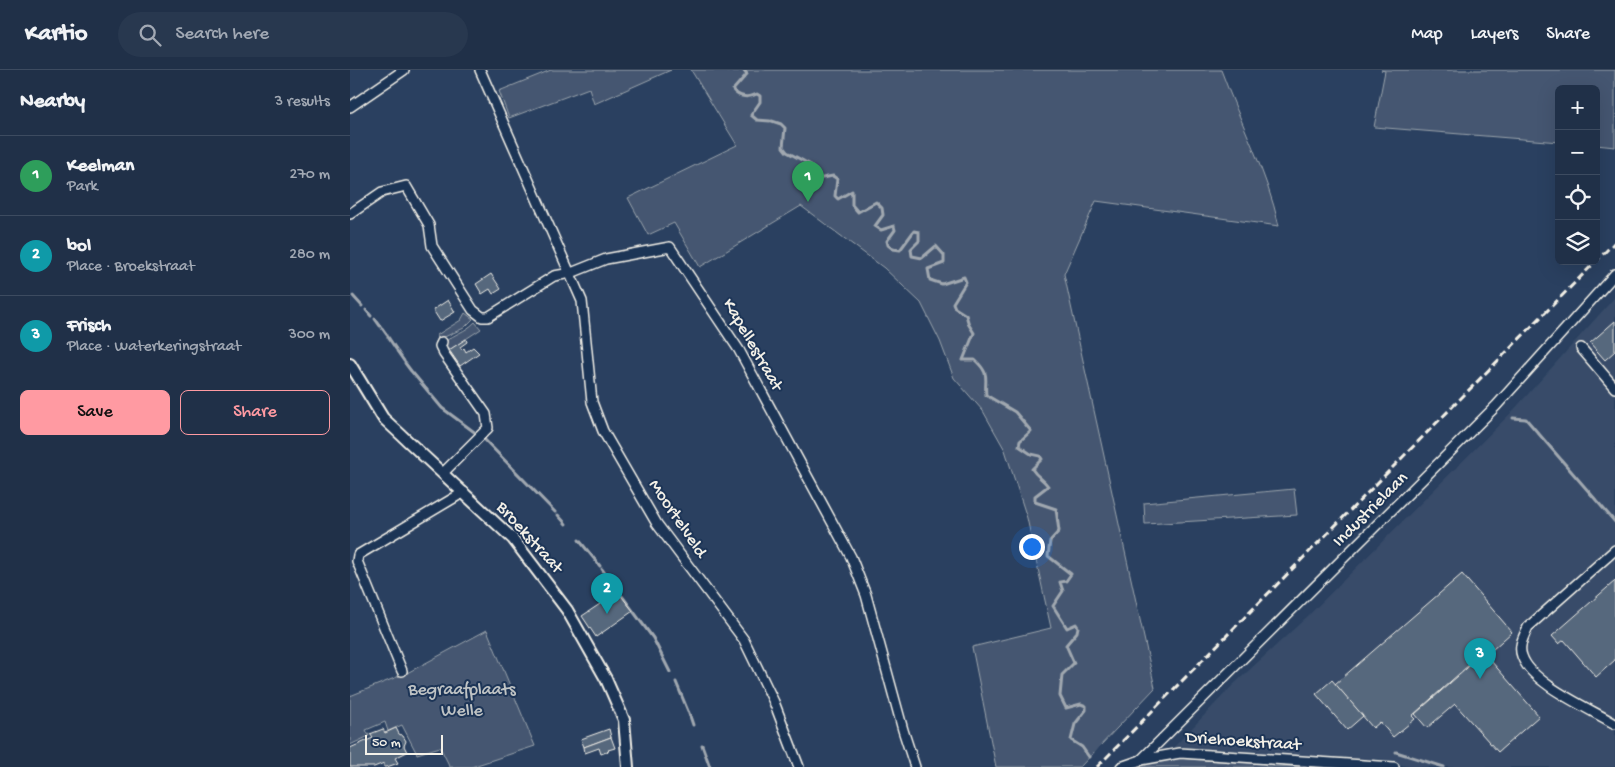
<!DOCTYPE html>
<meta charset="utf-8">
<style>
:root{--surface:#203048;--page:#28384f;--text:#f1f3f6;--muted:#a2a9b4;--line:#3d4b60;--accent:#ff9aa2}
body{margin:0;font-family:"Gochi Hand",sans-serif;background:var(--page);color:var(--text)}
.controls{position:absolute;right:15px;top:15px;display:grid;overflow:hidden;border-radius:8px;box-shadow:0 5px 20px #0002}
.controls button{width:45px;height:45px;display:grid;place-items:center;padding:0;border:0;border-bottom:1px solid var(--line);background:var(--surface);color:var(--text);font:25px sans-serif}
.scale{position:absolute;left:15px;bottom:12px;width:78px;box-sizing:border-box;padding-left:5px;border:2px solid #f4f1e8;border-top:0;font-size:14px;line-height:18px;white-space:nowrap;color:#f4f1e8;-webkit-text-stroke:4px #1d3557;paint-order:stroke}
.you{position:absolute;left:681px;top:476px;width:18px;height:18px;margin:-12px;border:4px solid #fff;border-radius:50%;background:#1a73e8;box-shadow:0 0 0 8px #1a73e833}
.badge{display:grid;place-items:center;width:32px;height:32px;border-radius:50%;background:var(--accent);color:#fff;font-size:16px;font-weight:700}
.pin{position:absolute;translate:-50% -41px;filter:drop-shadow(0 1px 2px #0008)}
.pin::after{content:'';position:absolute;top:26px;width:18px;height:15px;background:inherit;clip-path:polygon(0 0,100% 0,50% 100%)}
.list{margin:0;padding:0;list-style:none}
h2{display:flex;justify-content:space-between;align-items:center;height:65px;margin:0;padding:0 20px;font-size:21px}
h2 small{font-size:16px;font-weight:400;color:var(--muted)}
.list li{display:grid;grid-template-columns:32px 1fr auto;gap:15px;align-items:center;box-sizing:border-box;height:80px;padding:0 20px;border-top:1px solid var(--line)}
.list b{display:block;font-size:19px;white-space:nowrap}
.list p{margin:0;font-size:16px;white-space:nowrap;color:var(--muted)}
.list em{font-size:16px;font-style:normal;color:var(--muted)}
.actions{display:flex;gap:10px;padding:15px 20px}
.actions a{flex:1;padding:11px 0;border:1px solid var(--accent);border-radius:8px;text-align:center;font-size:18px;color:var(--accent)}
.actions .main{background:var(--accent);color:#111}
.icon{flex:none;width:28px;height:28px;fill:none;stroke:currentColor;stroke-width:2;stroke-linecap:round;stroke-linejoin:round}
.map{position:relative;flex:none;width:1265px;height:697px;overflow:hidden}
header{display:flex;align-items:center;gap:30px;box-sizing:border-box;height:70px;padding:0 25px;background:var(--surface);border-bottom:1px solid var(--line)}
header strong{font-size:24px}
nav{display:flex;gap:28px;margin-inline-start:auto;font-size:18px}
.search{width:350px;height:45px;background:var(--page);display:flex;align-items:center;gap:12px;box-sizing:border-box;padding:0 18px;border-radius:28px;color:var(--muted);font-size:19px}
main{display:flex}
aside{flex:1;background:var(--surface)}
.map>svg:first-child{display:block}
.built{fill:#374c69}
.green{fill:#445771;stroke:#9ca4ac}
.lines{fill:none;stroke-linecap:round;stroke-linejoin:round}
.stream{stroke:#a1a8b0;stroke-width:3}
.building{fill:#56677d;stroke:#f4f1e8}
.minor-casing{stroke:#f4f1e8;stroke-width:12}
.tertiary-casing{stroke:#f4f1e8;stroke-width:14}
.minor{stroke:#1d3557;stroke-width:9}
.tertiary{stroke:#1d3557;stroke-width:10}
.rail{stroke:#f4f1e8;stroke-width:3;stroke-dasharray:8 4;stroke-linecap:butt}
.labels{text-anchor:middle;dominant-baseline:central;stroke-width:4;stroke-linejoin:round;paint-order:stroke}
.street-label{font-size:18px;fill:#f4f1e8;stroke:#1d3557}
.park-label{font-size:18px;fill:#bfc3c4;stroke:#1d3557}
</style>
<header>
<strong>Kartio</strong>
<div class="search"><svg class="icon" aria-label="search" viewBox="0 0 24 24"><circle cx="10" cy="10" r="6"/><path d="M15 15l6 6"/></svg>Search here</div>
<nav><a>Map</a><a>Layers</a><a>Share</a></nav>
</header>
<main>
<aside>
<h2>Nearby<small>3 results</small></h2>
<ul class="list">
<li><span class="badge" style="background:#2e9e5b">1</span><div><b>Keelman</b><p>Park</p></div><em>270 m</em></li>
<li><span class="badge" style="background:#0f9aa8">2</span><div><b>bol</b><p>Place · Broekstraat</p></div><em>280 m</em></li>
<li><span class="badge" style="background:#0f9aa8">3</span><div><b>Frisch</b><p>Place · Waterkeringstraat</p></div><em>300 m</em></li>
</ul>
<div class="actions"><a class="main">Save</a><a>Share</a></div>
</aside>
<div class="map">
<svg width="1265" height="697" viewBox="0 0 1265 697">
<rect width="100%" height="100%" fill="#2a4060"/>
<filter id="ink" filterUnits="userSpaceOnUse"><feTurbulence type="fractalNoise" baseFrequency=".02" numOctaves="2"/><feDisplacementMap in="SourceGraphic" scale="10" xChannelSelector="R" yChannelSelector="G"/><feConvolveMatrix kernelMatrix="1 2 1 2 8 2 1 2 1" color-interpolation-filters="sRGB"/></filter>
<g filter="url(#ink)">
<polygon class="built" points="1265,227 1265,697 1058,697 1035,690 946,687 824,677 883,615 959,545 1161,343"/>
<g class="green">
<polygon points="201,0 321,0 244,34 239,18 159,48 149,21"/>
<path d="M341 0H871C890 52 917 102 929 156L746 131 714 204 805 618 730 697H646L622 577 701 558 677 448 655 380 633 341 604 308 590 271 571 233 534 198 451 136 350 197 324 153 298 165 278 128 387 75Z"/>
<polygon points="1031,0 1265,0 1265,77 1246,75 1246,19 1209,19 1209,72 1024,57 1035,1"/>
<polygon points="115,243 123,249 114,258 88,270 87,265 111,250"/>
<path d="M125 252 131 259 99 280 95 272C105 263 114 263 125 252Z"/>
<polygon points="944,419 947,445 795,454 794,433"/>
<polygon points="137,560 185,676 121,697 100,697 90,677 67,684 52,655 38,661 35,652 16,660 19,666 0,675 0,626 57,603"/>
<polygon points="826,688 966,697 786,697 801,691"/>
</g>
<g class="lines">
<g class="stream">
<polyline points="378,0 388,0"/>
<path d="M394 0 397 4 383 20C389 28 399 28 407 24L410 26V32L401 45 407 50 420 51"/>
<path d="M422 51 431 54 435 58 433 77 437 82 461 95 459 106 462 110 483 106 487 109 485 126 488 129 502 121V135L508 142 526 132 532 138 533 145 525 156 531 160 544 156 545 160 537 171 538 175 543 179 550 180 564 161 569 162V171L561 179 562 186 572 188 586 176 594 185V193L578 199 580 210 592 214 614 207 616 212 603 233 605 238 616 245 619 255 624 263 613 290H625C641 305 634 308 636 325L665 342 681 361 670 371 669 376 681 384 690 386 692 389 682 399C687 407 693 409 698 416L685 426V432L706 439 709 461 700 471 698 486 721 504 716 511 710 512 713 521 703 536 717 558 726 554 728 557 727 562 716 575 724 593 712 605 710 626 716 638 731 634 736 636V640L725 654 721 670 732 677 739 687"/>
<polyline points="3,226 12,236"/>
<polyline points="16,240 21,246"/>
<polyline points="25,249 30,256"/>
<polyline points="32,258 37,265"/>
<polyline points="38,267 46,279"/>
<polyline points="47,281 54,291"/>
<polyline points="55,293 61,301"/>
<polyline points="62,302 92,338 127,364"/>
<polyline points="1163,348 1176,349 1265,452"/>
<polyline points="134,369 205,442"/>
<polyline points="208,445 216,454"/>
<polyline points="229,470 250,496"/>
<polyline points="252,499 262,513"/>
<polyline points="264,516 270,523"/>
<polyline points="272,526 303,568 320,602"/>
<polyline points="326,612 338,641"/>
<polyline points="339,643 343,655"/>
<polyline points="352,675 360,697"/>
<polyline points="1046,682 1094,697"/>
</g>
</g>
<g class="building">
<polygon points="141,204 151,219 143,224 140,219 132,224 126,214"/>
<polygon points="98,230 105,242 90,251 83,240"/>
<polygon points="1265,251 1265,281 1255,290 1240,273"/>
<polygon points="116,269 117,272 110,277 112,280 114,278 116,282 123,277 129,283 110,296 99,280"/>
<polygon points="1112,504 1162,562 1142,580 1139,577 1062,646 1065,649 1043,667 1030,652 1023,658 985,614"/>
<polygon points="1265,511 1265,590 1246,607 1214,570 1209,574 1202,566"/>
<polygon points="268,522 283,541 246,567 232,546"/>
<polygon points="1134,583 1189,646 1148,682 1105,634 1077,658 1065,644"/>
<polygon points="982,610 1013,646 997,660 966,624"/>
<polygon points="46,658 49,664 53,666 56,671 54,676 57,682 45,688 48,693 37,697 34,697 34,693 24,697 0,697 0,678 23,668 20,664 33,659 35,663"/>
<polygon points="259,659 261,667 234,677 231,669"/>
<polygon points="261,667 265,678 258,680 259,681 251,684 249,678 235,683 234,677"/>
</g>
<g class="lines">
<defs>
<g id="minor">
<polyline points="130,0 232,231 242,332 253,361 307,454 394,570 424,632 449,697"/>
<polyline points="0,37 54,0"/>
<polyline points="0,144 32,122 56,116 79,155 82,176 123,240 132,247 138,247 204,206 221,203 256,189 320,177 389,280 501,487 516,525 553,660 565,697"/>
<polyline points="92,272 90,276 94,284 136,344 138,358 94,402"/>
<polyline points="1231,278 1265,318"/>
<path d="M1265 480 1178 557C1174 566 1168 576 1172 586 1181 614 1241 639 1265 654"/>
<polyline points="52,601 7,491 8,485 114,422"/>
<polyline points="791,690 1146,336 1265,204"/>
<polyline points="771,697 791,690 830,683 1044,697"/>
</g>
<polyline id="tertiary" points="0,294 33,348 163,469 217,540 256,609 274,650 278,697"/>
</defs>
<use href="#minor" class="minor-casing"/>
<use href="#tertiary" class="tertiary-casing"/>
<use href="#minor" class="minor"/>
<use href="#tertiary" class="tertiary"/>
<polyline class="rail" points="747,697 1265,172"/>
</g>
</g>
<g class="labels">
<g class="street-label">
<text transform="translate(402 275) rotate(60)">Kapellestraat</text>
<text transform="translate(1021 440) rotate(-45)">Industrielaan</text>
<text transform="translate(327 449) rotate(56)">Moortelveld</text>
<text transform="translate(179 468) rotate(48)">Broekstraat</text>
<text transform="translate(893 672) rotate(4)">Driehoekstraat</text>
</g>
<g class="park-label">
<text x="112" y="620">Begraafplaats<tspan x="112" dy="21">Welle</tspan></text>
</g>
</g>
</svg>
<div class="controls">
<button>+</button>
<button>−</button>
<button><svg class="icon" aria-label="locate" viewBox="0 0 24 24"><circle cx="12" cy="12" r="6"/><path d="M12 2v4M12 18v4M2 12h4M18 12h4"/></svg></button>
<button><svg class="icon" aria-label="layers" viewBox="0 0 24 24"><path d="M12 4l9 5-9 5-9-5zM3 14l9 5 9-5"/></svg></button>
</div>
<div class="scale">50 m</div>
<div class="you"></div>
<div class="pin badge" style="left:458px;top:132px;background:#2e9e5b">1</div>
<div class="pin badge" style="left:257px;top:544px;background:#0f9aa8">2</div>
<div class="pin badge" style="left:1130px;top:609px;background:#0f9aa8">3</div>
</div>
</main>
